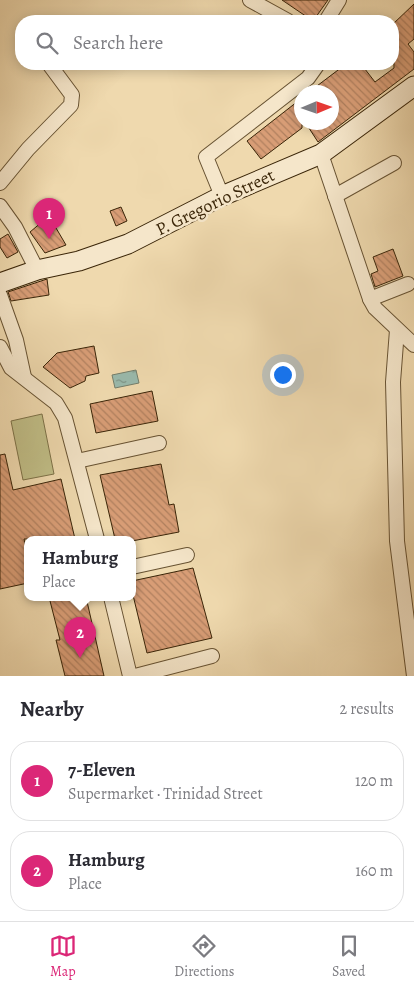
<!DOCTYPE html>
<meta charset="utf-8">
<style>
:root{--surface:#fff;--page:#f7f7f7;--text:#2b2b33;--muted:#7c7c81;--line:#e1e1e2;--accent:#db2777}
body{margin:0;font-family:Alegreya,serif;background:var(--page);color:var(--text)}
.compass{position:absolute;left:294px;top:85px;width:45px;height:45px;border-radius:50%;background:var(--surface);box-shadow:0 2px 12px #0003;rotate:88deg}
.you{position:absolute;left:282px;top:374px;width:18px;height:18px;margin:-12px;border:4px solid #fff;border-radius:50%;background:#1a73e8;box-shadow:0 0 0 8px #1a73e833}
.badge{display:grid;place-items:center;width:32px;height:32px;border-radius:50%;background:var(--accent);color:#fff;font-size:16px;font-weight:700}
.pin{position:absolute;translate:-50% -41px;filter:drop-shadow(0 1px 2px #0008)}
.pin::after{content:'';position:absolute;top:26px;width:18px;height:15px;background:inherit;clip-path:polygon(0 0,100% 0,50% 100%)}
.popup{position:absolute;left:24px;top:536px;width:112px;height:65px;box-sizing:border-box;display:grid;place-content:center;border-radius:10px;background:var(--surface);filter:drop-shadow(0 1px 4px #0005);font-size:16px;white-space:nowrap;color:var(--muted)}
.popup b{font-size:19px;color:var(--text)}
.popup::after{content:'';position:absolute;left:50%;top:100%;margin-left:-10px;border:10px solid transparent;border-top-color:var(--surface)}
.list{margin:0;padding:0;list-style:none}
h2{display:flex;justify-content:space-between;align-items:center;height:65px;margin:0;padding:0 20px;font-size:21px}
h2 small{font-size:16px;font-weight:400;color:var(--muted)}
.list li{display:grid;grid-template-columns:32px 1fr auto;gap:15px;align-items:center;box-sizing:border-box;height:80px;margin:0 10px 10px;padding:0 10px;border:1px solid var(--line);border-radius:20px}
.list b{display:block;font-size:19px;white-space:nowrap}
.list p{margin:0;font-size:16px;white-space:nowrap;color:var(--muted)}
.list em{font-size:16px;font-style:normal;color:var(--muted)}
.icon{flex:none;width:28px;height:28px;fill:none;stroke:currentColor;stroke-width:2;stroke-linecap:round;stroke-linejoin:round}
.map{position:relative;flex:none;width:414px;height:676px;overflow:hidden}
.search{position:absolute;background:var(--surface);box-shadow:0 2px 12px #0003;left:15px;right:15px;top:15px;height:55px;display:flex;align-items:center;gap:12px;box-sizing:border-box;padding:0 18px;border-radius:20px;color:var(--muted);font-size:19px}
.sheet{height:245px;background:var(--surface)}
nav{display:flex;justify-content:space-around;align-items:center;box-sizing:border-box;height:70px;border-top:1px solid var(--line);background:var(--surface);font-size:14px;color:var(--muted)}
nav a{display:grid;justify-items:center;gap:2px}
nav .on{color:var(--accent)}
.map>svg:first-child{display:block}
.pitch{fill:#c0bd86;stroke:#7d7147}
.water{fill:url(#water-ripples);stroke:#747e6b}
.building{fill:url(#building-back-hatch);stroke:#3a2508}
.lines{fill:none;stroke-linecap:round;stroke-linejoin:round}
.street-casing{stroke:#675232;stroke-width:16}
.secondary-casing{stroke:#3a2508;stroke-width:21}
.street{stroke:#f5e6ca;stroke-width:14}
.secondary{stroke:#f5e6ca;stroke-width:19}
.labels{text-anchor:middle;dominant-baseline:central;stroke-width:5;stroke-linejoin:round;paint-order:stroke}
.street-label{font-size:18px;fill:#3a2508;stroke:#f5e6ca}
</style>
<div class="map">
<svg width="414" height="676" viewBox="0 0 414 676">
<defs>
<pattern id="water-ripples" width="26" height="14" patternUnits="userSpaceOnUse" patternTransform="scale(1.25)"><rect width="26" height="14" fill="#9abaad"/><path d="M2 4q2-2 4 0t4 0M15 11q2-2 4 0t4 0" fill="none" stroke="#7f978b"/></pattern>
<pattern id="building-back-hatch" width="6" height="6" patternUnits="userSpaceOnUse" patternTransform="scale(1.25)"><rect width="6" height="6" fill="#d89d76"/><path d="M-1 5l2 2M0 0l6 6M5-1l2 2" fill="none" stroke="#b0805f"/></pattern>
</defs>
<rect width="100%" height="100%" fill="#efd9ae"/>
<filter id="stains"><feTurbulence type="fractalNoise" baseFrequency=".004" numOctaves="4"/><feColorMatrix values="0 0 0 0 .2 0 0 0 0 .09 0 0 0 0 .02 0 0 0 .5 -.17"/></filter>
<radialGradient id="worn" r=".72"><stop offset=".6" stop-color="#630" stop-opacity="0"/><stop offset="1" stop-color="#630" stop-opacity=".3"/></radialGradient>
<polygon class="pitch" points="42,414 54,474 23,480 11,421"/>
<polygon class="water" points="136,370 139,383 115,388 112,375"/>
<g class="building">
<polygon points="282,0 328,0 313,21"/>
<polygon points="414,4 414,39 408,44 414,52 414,69 318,142 305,122 332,122 332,92 309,92 346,64 361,64 375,82 394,68 393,24"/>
<polygon points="302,98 302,128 261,159 247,141"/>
<polygon points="121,207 127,221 116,226 110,211"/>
<polygon points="49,216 66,245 45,253 30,232"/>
<polygon points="8,234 18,252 7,258 0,247 0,239"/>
<polygon points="393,249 403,276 375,287 371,274 378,271 373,257"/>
<polygon points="47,279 49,295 11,301 8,292"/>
<polygon points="94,346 99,373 86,376 85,381 70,388 43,367 57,353"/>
<polygon points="152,391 158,421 96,433 90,404"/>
<polygon points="5,454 13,490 61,479 75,539 24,539 28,556 28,583 0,589 0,455"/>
<polygon points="161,464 169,505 174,504 179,532 132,541 132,539 115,539 100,475"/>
<polygon points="193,568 212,638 147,653 132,591 132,581"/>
<polygon points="49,597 86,597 104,676 65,676 56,640 60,640"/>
</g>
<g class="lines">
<defs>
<g id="street">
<polyline points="250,0 288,21"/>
<polyline points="326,21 339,0"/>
<polyline points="321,154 370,299 375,308 414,345"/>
<polyline points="0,183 28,149 71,105 72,95 49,64"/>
<polyline points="222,196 206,157 308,78 318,64"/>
<polyline points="335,196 394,163"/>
<polyline points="0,206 15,227 37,270"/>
<polyline points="0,295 16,340 24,377"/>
<polyline points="370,299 408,284"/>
<polyline points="397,330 393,382 397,541 414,676"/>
<polyline points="0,347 11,368 56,403 65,418 97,539"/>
<polyline points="77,461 159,443"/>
<polyline points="132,567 187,555"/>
<polyline points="111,597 130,676"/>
<polyline points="135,676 212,656"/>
</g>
<polyline id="secondary" points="0,283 37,270 79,261 128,244 222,196 321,154 414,86"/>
</defs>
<use href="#street" class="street-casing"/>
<use href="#secondary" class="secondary-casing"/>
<use href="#street" class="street"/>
<use href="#secondary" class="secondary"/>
</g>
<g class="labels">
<g class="street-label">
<text transform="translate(215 202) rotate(-26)">P. Gregorio Street</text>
</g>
</g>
<rect width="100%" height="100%" filter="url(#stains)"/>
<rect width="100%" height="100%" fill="url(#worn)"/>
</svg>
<svg class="compass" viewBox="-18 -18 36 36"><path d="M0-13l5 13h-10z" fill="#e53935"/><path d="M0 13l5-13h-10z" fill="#7c7c81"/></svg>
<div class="you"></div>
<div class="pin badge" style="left:49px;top:239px">1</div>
<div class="pin badge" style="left:80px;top:658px">2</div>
<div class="popup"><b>Hamburg</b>Place</div>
<div class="search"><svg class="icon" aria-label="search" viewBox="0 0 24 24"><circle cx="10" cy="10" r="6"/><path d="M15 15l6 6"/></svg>Search here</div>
</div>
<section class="sheet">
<h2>Nearby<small>2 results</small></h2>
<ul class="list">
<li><span class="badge">1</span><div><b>7-Eleven</b><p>Supermarket · Trinidad Street</p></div><em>120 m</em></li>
<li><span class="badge">2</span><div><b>Hamburg</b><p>Place</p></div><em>160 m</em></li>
</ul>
</section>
<nav>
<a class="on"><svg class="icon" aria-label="map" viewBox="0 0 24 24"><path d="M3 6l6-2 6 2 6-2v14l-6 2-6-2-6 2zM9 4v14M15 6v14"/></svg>Map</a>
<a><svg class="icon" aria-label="directions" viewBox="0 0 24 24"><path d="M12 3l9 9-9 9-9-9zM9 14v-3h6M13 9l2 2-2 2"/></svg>Directions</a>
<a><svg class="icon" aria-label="saved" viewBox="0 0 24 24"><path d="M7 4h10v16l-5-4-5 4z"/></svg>Saved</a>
</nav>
